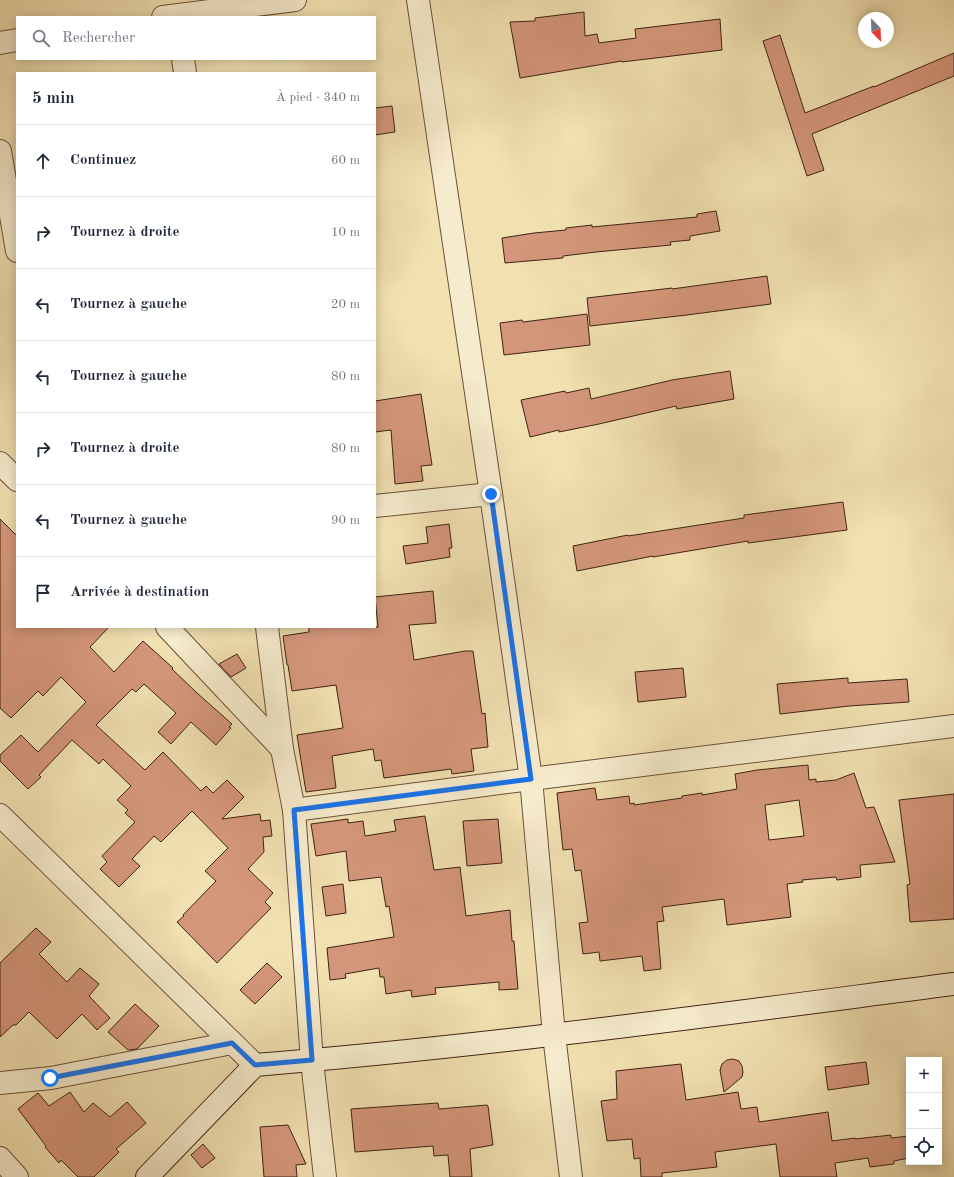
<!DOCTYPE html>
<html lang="fr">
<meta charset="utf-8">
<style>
:root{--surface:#fff;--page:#f6f6f7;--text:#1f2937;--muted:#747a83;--line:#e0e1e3}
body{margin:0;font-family:"Old Standard TT",serif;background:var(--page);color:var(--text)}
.controls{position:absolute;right:12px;bottom:12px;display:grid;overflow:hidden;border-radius:0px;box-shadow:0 2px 10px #0003}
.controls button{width:36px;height:36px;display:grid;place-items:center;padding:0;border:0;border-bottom:1px solid var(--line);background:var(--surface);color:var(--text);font:20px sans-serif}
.compass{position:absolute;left:858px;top:12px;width:36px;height:36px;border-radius:50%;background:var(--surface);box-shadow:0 2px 10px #0003;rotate:157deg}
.stop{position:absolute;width:12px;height:12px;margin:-9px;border:3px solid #1a73e8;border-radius:50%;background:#fff}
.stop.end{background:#1a73e8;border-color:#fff;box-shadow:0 1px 4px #0008}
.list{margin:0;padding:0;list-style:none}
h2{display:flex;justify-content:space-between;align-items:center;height:52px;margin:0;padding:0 16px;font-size:17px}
h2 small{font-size:13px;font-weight:400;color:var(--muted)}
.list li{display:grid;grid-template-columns:26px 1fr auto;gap:12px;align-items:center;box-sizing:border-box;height:72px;padding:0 16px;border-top:1px solid var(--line)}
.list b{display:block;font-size:15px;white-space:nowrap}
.list em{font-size:13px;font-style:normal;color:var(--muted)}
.icon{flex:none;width:22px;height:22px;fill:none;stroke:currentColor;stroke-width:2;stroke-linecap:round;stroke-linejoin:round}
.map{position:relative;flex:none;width:954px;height:1177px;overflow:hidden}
.search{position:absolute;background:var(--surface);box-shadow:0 2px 10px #0003;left:16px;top:16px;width:360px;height:44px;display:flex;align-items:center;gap:10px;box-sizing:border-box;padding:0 14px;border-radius:0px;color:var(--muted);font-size:15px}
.panel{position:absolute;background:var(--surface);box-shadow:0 2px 10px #0003;left:16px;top:72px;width:360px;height:556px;border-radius:0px}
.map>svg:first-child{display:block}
.building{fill:#d4967a;stroke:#402315;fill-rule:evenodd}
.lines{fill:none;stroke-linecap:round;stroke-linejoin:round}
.street-casing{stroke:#6c523c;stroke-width:24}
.secondary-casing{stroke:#402315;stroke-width:24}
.street{stroke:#f6ebcc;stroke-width:22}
.secondary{stroke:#f6ebcc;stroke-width:22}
.route{stroke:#1a73e8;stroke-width:5}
</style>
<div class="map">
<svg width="954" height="1177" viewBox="0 0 954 1177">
<rect width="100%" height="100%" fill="#f1e0b0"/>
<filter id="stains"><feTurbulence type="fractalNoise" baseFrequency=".005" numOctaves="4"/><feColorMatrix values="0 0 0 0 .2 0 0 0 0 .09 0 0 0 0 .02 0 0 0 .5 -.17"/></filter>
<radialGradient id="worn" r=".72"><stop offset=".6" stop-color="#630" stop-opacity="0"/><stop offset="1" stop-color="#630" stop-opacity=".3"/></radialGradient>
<g class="building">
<polygon points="584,12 585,36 597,34 599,43 636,38 635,29 720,19 722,50 622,62 622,61 520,78 510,22 535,21 535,18"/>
<polygon points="780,35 805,113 874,86 874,87 954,53 954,76 812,134 824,170 807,176 763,41"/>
<polygon points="392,106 395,132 375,135 375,108"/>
<polygon points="716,211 720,231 690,236 690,240 670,242 671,245 596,252 563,256 563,258 505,263 502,238 534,233 566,230 566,228 592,225 592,227 697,217 697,214"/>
<polygon points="767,276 771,304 687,315 590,326 587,298 672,288 672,289"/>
<polygon points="587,314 590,345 504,355 500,323 522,320 523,322"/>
<polygon points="730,371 734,399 677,409 676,406 599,424 559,432 559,430 530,437 521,400 565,391 566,393 589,388 591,399 672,380"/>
<polygon points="421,394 432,465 421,466 423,481 395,484 391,430 375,432 375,401"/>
<polygon points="843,502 847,530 748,543 748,541 653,557 653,556 577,571 573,546 628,535 628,536 744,518 744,515"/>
<polygon points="0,519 17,536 17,627 109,627 90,647 114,672 143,641 173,668 172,669 197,693 232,724 229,727 231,728 216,745 191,722 171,744 158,732 176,713 144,684 136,692 132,689 96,725 145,770 163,752 201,791 206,786 213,793 227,780 244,797 222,819 260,814 261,821 270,820 272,836 263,837 264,852 248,869 273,893 265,902 271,908 217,963 177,922 184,916 183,915 216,881 205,871 228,848 192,811 161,842 154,836 132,859 140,866 119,887 100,869 107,862 102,856 135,822 125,813 128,810 117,800 131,786 103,759 99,764 72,740 39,775 41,777 28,789 0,761 0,755 21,735 38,752 86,702 61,677 43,696 38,691 11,718 0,708"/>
<polygon points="449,524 452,548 449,548 450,557 406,564 403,546 428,543 426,527"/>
<polygon points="433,591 436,623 409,625 414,660 465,651 473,651 482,714 485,713 488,747 471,749 474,771 452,774 451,769 384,778 381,760 375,761 373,749 332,756 336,788 306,792 297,735 343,728 336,685 292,691 288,665 287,665 283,636 309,632 309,627 378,627 375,597"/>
<polygon points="237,654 246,668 231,677 219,664"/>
<polygon points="683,668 686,697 638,702 635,672"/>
<polygon points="848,678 848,683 907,679 909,702 849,706 780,714 777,684"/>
<path d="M808 765 809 780 816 779V782L836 780 854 773 866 808 874 807 895 862 860 865 861 877 837 880 836 877 802 880 803 882 787 884 791 917 727 925 724 899 662 907 664 921 657 922 661 969 644 971 642 956 600 961 599 952 583 954 579 923 588 922 581 870 575 871 572 849 563 850 557 793 595 788 597 800 629 796 630 804 634 803V805L682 798V796L702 793V795L737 789 735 774 757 770ZM799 800 804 836 769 840 765 805Z"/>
<polygon points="954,794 954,919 910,922 907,885 910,884 899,800"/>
<polygon points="425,816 434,870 460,867 466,916 510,910 512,941 514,941 518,989 499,990 499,982 435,988 436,994 412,997 411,990 386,994 384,977 380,977 379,968 345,974 346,978 330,980 327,948 394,937 389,906 386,907 381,877 349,881 346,851 316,856 311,824 348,819 348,823 363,821 365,836 396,831 394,820"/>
<polygon points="498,819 502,863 467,866 463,821"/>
<polygon points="343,884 346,913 326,916 322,887"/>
<polygon points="36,928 51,942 39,954 67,982 80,968 99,984 89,996 110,1018 97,1030 82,1014 57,1039 29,1012 16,1025 13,1025 0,1037 0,963"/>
<polygon points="267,963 282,977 255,1004 240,990"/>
<polygon points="135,1004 159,1026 137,1049 128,1050 108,1032"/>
<polygon points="733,1059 739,1061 742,1066 743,1072 742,1077 724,1092 720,1070 722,1064 727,1060"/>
<polygon points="866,1062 869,1084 828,1090 825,1067"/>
<polygon points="681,1064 686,1100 738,1092 741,1109 757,1107 759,1122 828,1112 832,1141 855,1138 855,1139 891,1135 891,1138 909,1136 909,1158 894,1161 894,1164 870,1167 868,1158 835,1163 837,1177 780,1177 776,1144 715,1152 717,1167 662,1173 662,1177 641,1177 640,1158 634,1159 632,1139 607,1141 601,1101 617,1099 616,1071"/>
<polygon points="70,1092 84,1112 93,1103 110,1117 127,1102 146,1123 116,1149 119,1152 94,1177 78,1177 61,1160 59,1163 45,1147 46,1146 18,1109 38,1093 49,1106"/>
<polygon points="438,1103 439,1109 487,1105 488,1106 493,1145 470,1149 472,1177 450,1177 448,1155 434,1156 433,1146 355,1152 351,1109"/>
<polygon points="288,1125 306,1164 296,1165 297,1177 264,1177 260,1127"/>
<polygon points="203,1144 215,1158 202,1168 191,1155"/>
</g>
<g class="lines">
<defs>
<g id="street">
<polyline points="418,0 491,494 531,779 554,1035 571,1177"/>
<polyline points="163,17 295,0"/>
<polyline points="0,43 17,40"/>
<polyline points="183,59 185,73"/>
<polyline points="0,151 17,251"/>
<polyline points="0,463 17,480"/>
<polyline points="375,506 491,494"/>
<polyline points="167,627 282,749"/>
<polyline points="267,627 282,749 294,810 312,1061 325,1177"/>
<polyline points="294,810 531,779 954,726"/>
<polyline points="0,815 255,1065"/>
<polyline points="0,1083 51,1078 232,1043"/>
<polyline points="0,1158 17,1177"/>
</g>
<path id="secondary" d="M147 1177 255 1065C489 1046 721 1014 954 984"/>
</defs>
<use href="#street" class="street-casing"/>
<use href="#secondary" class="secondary-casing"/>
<use href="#street" class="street"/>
<use href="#secondary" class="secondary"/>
</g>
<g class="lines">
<polyline class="route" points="50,1078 232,1043 255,1065 312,1060 294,810 531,779 491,494"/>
</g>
<rect width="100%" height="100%" filter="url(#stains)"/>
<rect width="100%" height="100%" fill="url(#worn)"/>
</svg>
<div class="controls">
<button>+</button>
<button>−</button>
<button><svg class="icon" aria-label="locate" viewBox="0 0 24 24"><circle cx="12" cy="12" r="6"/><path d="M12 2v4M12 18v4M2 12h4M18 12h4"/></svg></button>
</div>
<svg class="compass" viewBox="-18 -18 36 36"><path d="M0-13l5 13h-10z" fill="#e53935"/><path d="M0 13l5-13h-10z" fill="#747a83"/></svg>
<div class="stop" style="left:50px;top:1078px"></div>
<div class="stop end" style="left:491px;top:494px"></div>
<div class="search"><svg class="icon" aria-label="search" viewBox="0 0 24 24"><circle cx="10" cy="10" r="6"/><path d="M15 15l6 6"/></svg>Rechercher</div>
<section class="panel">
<h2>5 min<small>À pied · 340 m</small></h2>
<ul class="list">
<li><svg class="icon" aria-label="ahead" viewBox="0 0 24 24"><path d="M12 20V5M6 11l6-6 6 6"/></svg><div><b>Continuez</b></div><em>60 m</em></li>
<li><svg class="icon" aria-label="right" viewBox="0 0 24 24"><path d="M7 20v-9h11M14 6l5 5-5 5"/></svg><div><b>Tournez à droite</b></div><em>10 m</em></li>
<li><svg class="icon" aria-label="left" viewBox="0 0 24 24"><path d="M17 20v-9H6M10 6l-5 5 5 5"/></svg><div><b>Tournez à gauche</b></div><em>20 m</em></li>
<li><svg class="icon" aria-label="left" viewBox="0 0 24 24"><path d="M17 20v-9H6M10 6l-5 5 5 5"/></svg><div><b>Tournez à gauche</b></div><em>80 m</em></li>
<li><svg class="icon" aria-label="right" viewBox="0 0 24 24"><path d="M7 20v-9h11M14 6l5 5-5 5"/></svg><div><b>Tournez à droite</b></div><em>80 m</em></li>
<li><svg class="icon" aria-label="left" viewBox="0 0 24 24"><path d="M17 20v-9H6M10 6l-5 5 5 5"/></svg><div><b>Tournez à gauche</b></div><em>90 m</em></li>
<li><svg class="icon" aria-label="arrive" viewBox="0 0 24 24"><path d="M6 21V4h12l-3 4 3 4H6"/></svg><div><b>Arrivée à destination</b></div></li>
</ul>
</section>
</div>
